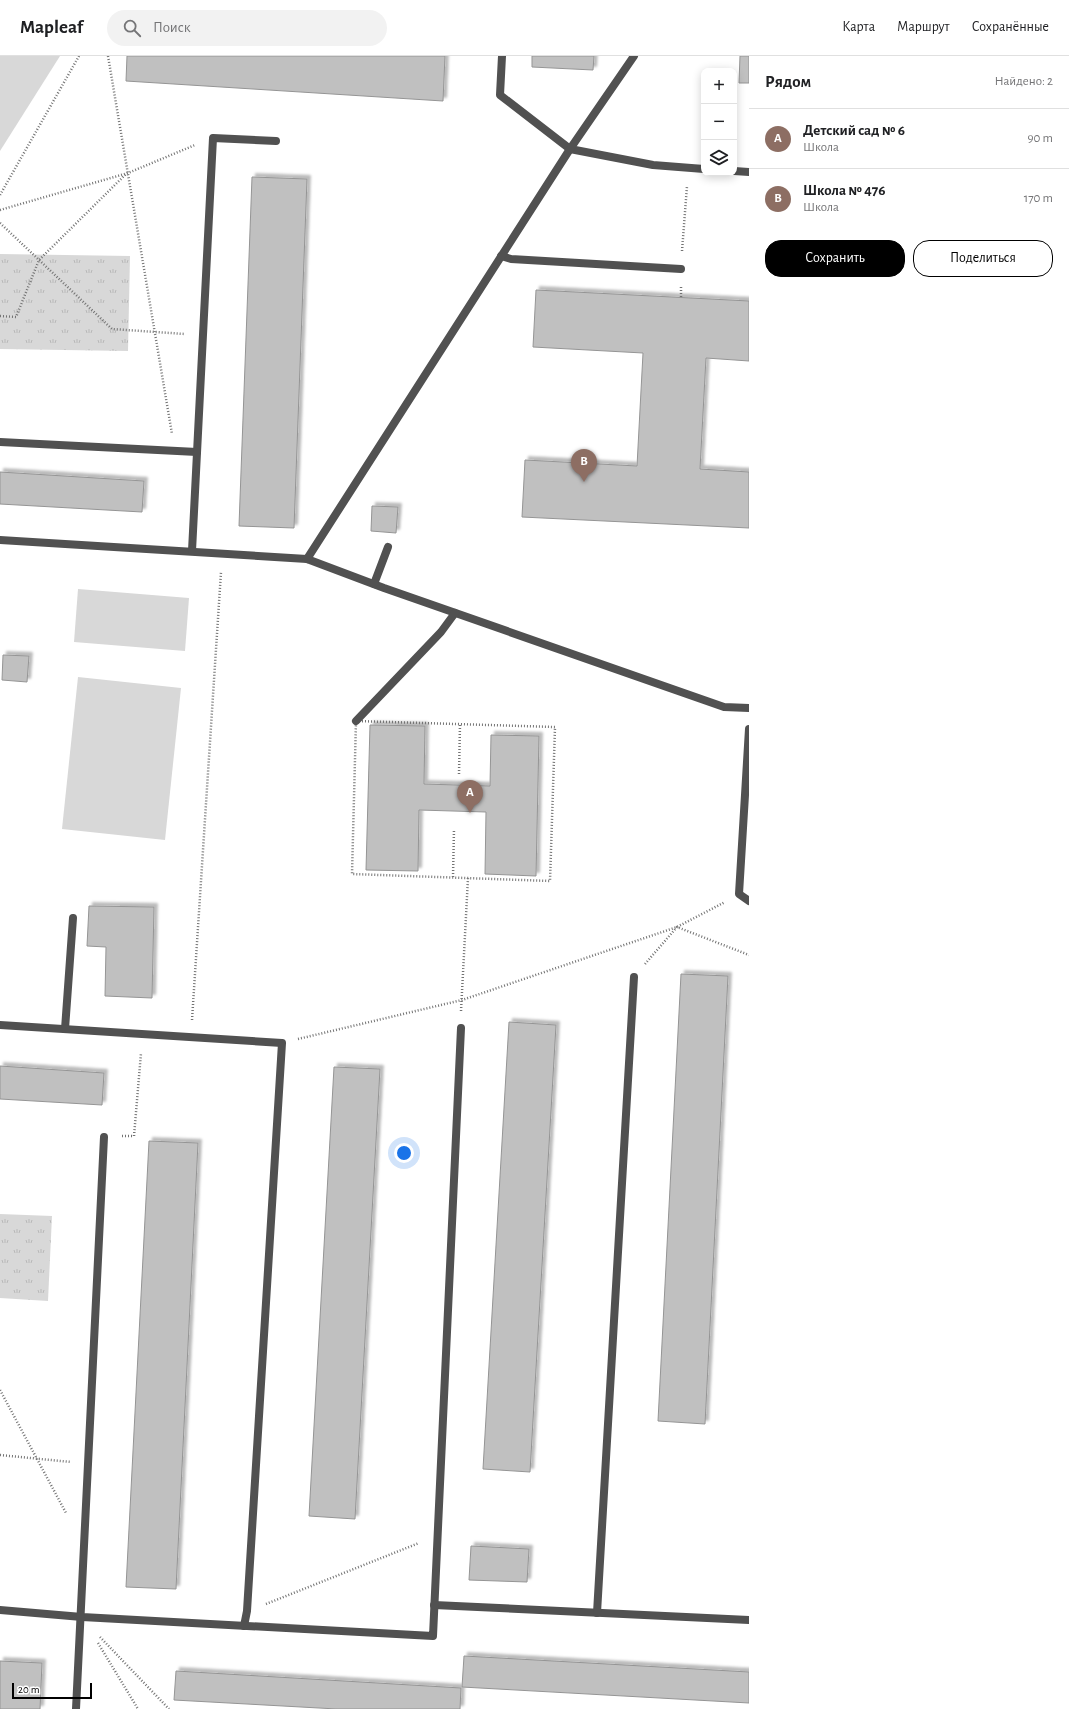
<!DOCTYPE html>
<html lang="ru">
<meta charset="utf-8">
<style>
:root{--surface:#fff;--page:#f2f2f2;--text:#202124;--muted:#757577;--line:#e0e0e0;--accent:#000}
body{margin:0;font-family:"Alegreya Sans",sans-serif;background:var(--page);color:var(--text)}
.controls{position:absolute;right:12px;top:12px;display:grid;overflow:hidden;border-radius:8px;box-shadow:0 2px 10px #0003}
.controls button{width:36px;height:36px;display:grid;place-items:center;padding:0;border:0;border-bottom:1px solid var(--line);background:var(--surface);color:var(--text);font:20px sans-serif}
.scale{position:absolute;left:12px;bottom:10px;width:80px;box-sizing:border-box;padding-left:4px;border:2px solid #000;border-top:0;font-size:11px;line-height:14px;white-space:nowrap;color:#000;-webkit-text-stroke:3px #fff;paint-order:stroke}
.you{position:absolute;left:404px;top:1097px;width:14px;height:14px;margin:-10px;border:3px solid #fff;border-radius:50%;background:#1a73e8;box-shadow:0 0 0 6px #1a73e833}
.badge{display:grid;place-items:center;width:26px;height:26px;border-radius:50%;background:var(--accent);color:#fff;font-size:13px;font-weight:700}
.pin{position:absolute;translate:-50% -33px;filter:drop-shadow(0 1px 2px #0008)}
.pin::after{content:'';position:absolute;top:21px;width:14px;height:12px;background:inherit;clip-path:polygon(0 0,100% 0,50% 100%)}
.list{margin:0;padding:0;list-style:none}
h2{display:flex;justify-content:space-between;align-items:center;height:52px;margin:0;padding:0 16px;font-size:17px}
h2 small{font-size:13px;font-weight:400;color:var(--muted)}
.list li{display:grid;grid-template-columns:26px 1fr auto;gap:12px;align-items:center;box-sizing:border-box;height:60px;padding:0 16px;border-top:1px solid var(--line)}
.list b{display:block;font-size:15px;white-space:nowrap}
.list p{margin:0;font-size:13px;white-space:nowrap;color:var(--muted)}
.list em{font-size:13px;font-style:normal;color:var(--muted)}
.actions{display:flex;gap:8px;padding:12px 16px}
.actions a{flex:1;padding:9px 0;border:1px solid var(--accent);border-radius:16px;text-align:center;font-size:14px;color:var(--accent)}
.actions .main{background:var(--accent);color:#fff}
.icon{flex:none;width:22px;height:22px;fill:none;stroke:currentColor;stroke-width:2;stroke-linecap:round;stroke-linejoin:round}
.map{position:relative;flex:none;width:749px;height:1653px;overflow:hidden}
header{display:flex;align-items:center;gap:24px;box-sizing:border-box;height:56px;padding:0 20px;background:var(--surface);border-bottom:1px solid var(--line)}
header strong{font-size:19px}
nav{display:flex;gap:22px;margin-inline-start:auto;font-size:14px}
.search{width:280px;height:36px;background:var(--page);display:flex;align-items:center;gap:10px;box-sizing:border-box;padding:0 14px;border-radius:22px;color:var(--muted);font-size:15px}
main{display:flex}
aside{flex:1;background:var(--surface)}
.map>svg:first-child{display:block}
.green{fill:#d8d8d8}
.park{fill:url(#park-tufts)}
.building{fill:#c0c0c0;stroke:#959595;filter:url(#shadow)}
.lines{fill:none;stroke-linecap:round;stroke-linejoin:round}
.path{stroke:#737373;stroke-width:2.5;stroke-dasharray:1 2;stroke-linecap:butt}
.lane{stroke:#515151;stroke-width:8}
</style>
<header>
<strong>Mapleaf</strong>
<div class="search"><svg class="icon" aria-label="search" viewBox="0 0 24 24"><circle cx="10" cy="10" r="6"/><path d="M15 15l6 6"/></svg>Поиск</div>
<nav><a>Карта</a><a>Маршрут</a><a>Сохранённые</a></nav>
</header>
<main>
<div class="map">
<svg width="749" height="1653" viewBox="0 0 749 1653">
<defs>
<pattern id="park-tufts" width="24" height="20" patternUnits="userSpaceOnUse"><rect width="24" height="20" fill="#d8d8d8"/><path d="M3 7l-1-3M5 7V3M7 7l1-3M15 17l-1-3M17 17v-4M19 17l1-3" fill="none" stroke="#b8b8b8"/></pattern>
<filter id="shadow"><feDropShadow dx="3.5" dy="-3.5" stdDeviation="1" flood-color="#0004"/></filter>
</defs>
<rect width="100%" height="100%" fill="#fff"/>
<g class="green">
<polygon points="0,0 60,0 0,95"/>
<polygon points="78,533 189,542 185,595 74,586"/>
<polygon points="78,621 181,632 165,784 62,773"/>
</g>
<g class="park">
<polygon points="0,198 130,200 128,295 0,293"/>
<polygon points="0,1158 52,1160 48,1245 0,1242"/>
</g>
<g class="building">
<polygon points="127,0 445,0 443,45 126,25"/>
<polygon points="532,0 594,0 593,14 532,11"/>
<polygon points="740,0 749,0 749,27 739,27"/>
<polygon points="252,121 307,123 294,472 239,470"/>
<polygon points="536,234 749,245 749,305 706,302 700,413 749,416 749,472 522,461 525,404 637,410 643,297 533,291"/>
<polygon points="0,416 144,425 142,456 0,448"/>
<polygon points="372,450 398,451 396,477 371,475"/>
<polygon points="3,599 29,600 27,626 2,624"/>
<polygon points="370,669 425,670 424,728 490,730 491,679 539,680 536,820 485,818 486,756 419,754 418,815 366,814"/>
<polygon points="89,850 154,851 152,942 105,940 106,891 87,890"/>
<polygon points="681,918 728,920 705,1368 658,1365"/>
<polygon points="509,966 556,969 530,1416 483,1413"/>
<polygon points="0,1010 104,1017 102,1049 0,1043"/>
<polygon points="334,1011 380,1013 355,1463 309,1460"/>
<polygon points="149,1085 198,1087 176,1533 126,1531"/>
<polygon points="471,1490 529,1493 527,1526 469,1524"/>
<polygon points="464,1600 749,1616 749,1647 462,1631"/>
<polygon points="0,1605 42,1607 40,1653 0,1653"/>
<polygon points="176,1615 461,1632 460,1653 337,1653 174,1644"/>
</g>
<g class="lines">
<g class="path">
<polyline points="108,0 172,378"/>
<polyline points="0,139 79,0"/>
<polyline points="0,154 128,117 195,89"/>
<polyline points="0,167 112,273 185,278"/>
<polyline points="682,195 687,130"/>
<polyline points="681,241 681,230"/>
<polyline points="0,260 16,261 39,204 127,117"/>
<polygon points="356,665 555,671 550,825 352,818"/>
<polyline points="459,718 460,668"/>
<polyline points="453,821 454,773"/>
<polyline points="645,908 677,871 749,899"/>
<polyline points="461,955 468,822"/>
<polyline points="192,964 221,516"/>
<polyline points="298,983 462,944 677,871 725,846"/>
<polyline points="122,1080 134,1080 141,997"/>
<polyline points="0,1334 66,1457"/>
<polyline points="0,1399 71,1406"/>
<polyline points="266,1548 419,1487"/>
<polyline points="100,1581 169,1653"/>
<polyline points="98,1587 138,1653"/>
</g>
<g class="lane">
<polyline points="502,0 500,39 570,93 653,109 704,113"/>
<polyline points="734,115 749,116"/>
<polyline points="501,200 511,203 681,213"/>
<polyline points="0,386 197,396"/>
<polyline points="0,484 307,503 384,532 724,651 749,652"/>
<polyline points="192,495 213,82 276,85"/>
<polyline points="307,503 570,93 634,0"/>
<polyline points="374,528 388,491"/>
<polyline points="356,665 441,576 455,557"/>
<polyline points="749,673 739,838 749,845"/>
<polyline points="0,969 282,987 247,1555 244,1570"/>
<polyline points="65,973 73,862"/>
<polyline points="434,1549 749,1564"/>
<polyline points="0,1554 82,1561 433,1580 461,972"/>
<polyline points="597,1557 634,921"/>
<polyline points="76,1653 104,1081"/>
</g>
</g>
</svg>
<div class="controls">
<button>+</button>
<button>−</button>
<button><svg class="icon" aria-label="layers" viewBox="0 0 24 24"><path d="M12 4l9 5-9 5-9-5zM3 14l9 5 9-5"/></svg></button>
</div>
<div class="scale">20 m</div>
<div class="you"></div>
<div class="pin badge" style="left:470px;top:757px;background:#8d6e63">A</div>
<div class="pin badge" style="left:584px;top:426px;background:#8d6e63">B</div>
</div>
<aside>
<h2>Рядом<small>Найдено: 2</small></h2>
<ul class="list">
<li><span class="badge" style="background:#8d6e63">A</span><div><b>Детский сад № 6</b><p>Школа</p></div><em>90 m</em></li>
<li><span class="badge" style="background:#8d6e63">B</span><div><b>Школа № 476</b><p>Школа</p></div><em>170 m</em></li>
</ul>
<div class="actions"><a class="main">Сохранить</a><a>Поделиться</a></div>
</aside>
</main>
